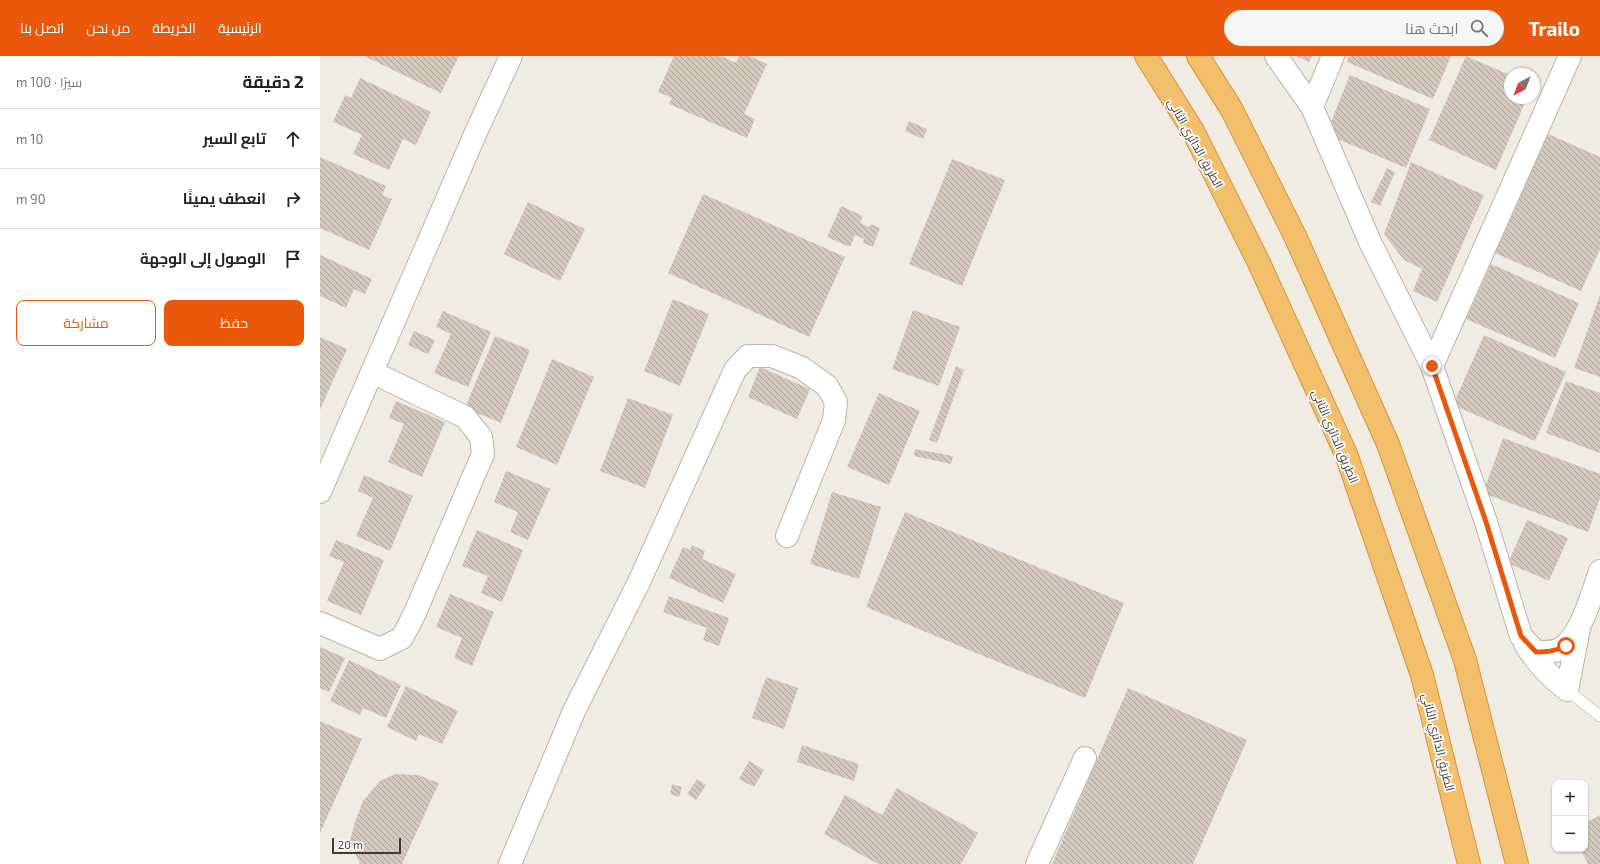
<!DOCTYPE html>
<html lang="ar">
<meta charset="utf-8">
<style>
:root{--surface:#fff;--page:#f6f6f6;--text:#222;--muted:#767676;--line:#e0e0e0;--accent:#ea580c}
body{margin:0;font-family:"Exo 2",Cairo,sans-serif;background:var(--page);color:var(--text);direction:rtl}
.controls{position:absolute;right:12px;bottom:12px;display:grid;overflow:hidden;border-radius:8px;box-shadow:0 1px 3px #0004}
.controls button{width:36px;height:36px;display:grid;place-items:center;padding:0;border:0;border-bottom:1px solid var(--line);background:var(--surface);color:var(--text);font:20px sans-serif}
.compass{position:absolute;left:1184px;top:12px;width:36px;height:36px;border-radius:50%;background:var(--surface);box-shadow:0 1px 3px #0004;rotate:222deg}
.scale{position:absolute;left:12px;bottom:10px;width:69px;box-sizing:border-box;padding-left:4px;border:2px solid #423b34;border-top:0;font-size:11px;line-height:14px;white-space:nowrap;color:#423b34;-webkit-text-stroke:3px #fff;paint-order:stroke}
.stop{position:absolute;width:12px;height:12px;margin:-9px;border:3px solid #ea580c;border-radius:50%;background:#fff}
.stop.end{background:#ea580c;border-color:#fff;box-shadow:0 1px 4px #0008}
.list{margin:0;padding:0;list-style:none}
h2{display:flex;justify-content:space-between;align-items:center;height:52px;margin:0;padding:0 16px;font-size:17px}
h2 small{font-size:13px;font-weight:400;color:var(--muted)}
.list li{display:grid;grid-template-columns:26px 1fr auto;gap:12px;align-items:center;box-sizing:border-box;height:60px;padding:0 16px;border-top:1px solid var(--line)}
.list b{display:block;font-size:15px;white-space:nowrap}
.list em{font-size:13px;font-style:normal;color:var(--muted)}
.actions{display:flex;gap:8px;padding:12px 16px}
.actions a{flex:1;padding:9px 0;border:1px solid var(--accent);border-radius:8px;text-align:center;font-size:14px;color:var(--accent)}
.actions .main{background:var(--accent);color:#fff}
.icon{flex:none;width:22px;height:22px;fill:none;stroke:currentColor;stroke-width:2;stroke-linecap:round;stroke-linejoin:round}
.map{position:relative;flex:none;width:1280px;height:808px;overflow:hidden;direction:ltr}
header{display:flex;align-items:center;gap:24px;box-sizing:border-box;height:56px;padding:0 20px;background:var(--accent);color:#fff}
header strong{font-size:19px}
nav{display:flex;gap:22px;margin-inline-start:auto;font-size:14px}
.search{width:280px;height:36px;background:var(--page);display:flex;align-items:center;gap:10px;box-sizing:border-box;padding:0 14px;border-radius:22px;color:var(--muted);font-size:15px}
main{display:flex}
aside{flex:1;background:var(--surface)}
.map>svg:first-child{display:block}
.building{fill:url(#building-back-hatch)}
.lines{fill:none;stroke-linecap:round;stroke-linejoin:round}
.service-casing{stroke:#bbb3a7;stroke-width:12}
.minor-casing{stroke:#bbb3a7;stroke-width:24}
.motorway-casing{stroke:#d2933b;stroke-width:24}
.service{stroke:#fff;stroke-width:11}
.minor{stroke:#fff;stroke-width:22}
.motorway{stroke:#f4bf6a;stroke-width:22}
.route{stroke:#ea580c;stroke-width:5}
.labels{text-anchor:middle;dominant-baseline:central;stroke-width:3.5;stroke-linejoin:round;paint-order:stroke}
.street-label{font-size:12px;fill:#423b34;stroke:#fff}
</style>
<header>
<strong>Trailo</strong>
<div class="search"><svg class="icon" aria-label="search" viewBox="0 0 24 24"><circle cx="10" cy="10" r="6"/><path d="M15 15l6 6"/></svg>ابحث هنا</div>
<nav><a>الرئيسية</a><a>الخريطة</a><a>من نحن</a><a>اتصل بنا</a></nav>
</header>
<main>
<div class="map">
<svg width="1280" height="808" viewBox="0 0 1280 808">
<defs>
<pattern id="building-back-hatch" width="6" height="6" patternUnits="userSpaceOnUse"><rect width="6" height="6" fill="#d4c9bc"/><path d="M-1 5l2 2M0 0l6 6M5-1l2 2" fill="none" stroke="#aea49a"/></pattern>
</defs>
<rect width="100%" height="100%" fill="#f0ece3"/>
<g class="building">
<polygon points="44,0 139,0 121,37"/>
<polygon points="354,0 401,0 416,7 419,0 430,0 447,8 424,58 435,63 427,82 349,48 352,42 338,36"/>
<polygon points="976,0 992,0 989,6"/>
<polygon points="1029,0 1131,0 1113,43 1027,6"/>
<polygon points="1146,0 1190,19 1190,42 1207,42 1176,114 1109,84"/>
<polygon points="1030,19 1110,53 1086,112 1006,78"/>
<polygon points="40,22 111,56 96,89 83,83 69,114 33,98 42,79 13,66 25,39 31,42"/>
<polygon points="589,65 607,73 603,83 585,75"/>
<polygon points="1228,78 1280,101 1280,193 1261,235 1175,197"/>
<polygon points="0,101 66,130 62,139 72,143 49,194 0,172"/>
<polygon points="632,103 685,124 642,230 589,208"/>
<polygon points="1091,106 1164,139 1117,246 1093,235 1102,213 1084,204 1064,178"/>
<polygon points="1067,112 1075,116 1060,150 1051,146"/>
<polygon points="383,138 525,201 489,281 348,217"/>
<polygon points="208,146 265,173 240,225 184,198"/>
<polygon points="521,150 543,160 540,167 549,171 551,168 560,172 553,191 543,187 544,183 535,179 530,191 507,181"/>
<polygon points="0,199 52,223 45,238 34,233 26,252 0,240"/>
<polygon points="1171,208 1259,247 1235,302 1146,263"/>
<polygon points="1280,239 1280,321 1254,312"/>
<polygon points="353,243 389,258 360,330 324,315"/>
<polygon points="593,254 640,271 619,330 572,313"/>
<polygon points="123,255 171,276 148,331 114,317 131,278 116,271"/>
<polygon points="94,275 115,284 108,298 88,289"/>
<polygon points="1164,279 1246,316 1215,385 1133,349"/>
<polygon points="175,280 210,294 181,367 145,352"/>
<polygon points="0,281 27,293 0,354"/>
<polygon points="232,303 274,321 237,409 196,391"/>
<polygon points="636,310 644,314 617,387 609,384"/>
<polygon points="440,311 490,333 477,363 428,341"/>
<polygon points="1246,325 1280,337 1280,397 1226,377"/>
<polygon points="559,337 600,355 569,429 527,411"/>
<polygon points="308,342 353,359 325,432 280,415"/>
<polygon points="76,345 125,366 102,421 68,406 84,368 69,362"/>
<polygon points="1183,382 1280,418 1280,442 1268,476 1163,437"/>
<polygon points="595,393 633,400 631,408 594,400"/>
<polygon points="186,415 230,433 208,484 190,476 198,456 174,446"/>
<polygon points="44,419 93,440 70,495 36,480 53,442 38,435"/>
<polygon points="512,436 561,451 539,523 490,508"/>
<polygon points="585,456 804,547 765,642 546,551"/>
<polygon points="1207,464 1248,482 1229,525 1188,507"/>
<polygon points="157,474 203,494 182,546 161,537 168,520 142,510"/>
<polygon points="16,484 64,504 41,559 7,545 24,506 9,500"/>
<polygon points="372,489 385,495 382,503 416,518 403,547 349,522 363,491 370,494"/>
<polygon points="130,538 174,556 152,610 134,602 142,582 116,571"/>
<polygon points="349,540 409,562 399,590 383,584 387,572 343,556"/>
<polygon points="0,591 25,602 9,636 0,632"/>
<polygon points="29,604 81,629 66,662 43,652 40,659 10,645"/>
<polygon points="446,621 478,632 464,673 432,662"/>
<polygon points="86,630 138,655 122,688 99,678 96,685 67,671"/>
<polygon points="808,632 927,684 873,808 732,808"/>
<polygon points="0,665 42,683 0,777"/>
<polygon points="482,689 539,708 534,725 477,706"/>
<polygon points="429,705 444,714 434,731 419,723"/>
<polygon points="75,718 98,719 119,727 82,808 40,808 30,785 35,766 43,745 60,725"/>
<polygon points="377,723 386,729 376,744 367,738"/>
<polygon points="352,728 362,731 359,741 350,738"/>
<polygon points="577,732 658,777 641,808 558,808 504,778 525,739 562,759"/>
<polygon points="1280,759 1280,808 1268,808 1260,793 1265,793 1265,767"/>
</g>
<g class="lines">
<defs>
<polyline id="service" points="1247,634 1280,660"/>
<g id="minor">
<path d="M956 0 992 51 1050 186 1112 310 1166 466 1201 580 1216 596C1226 596 1238 597 1246 589 1263 572 1272 538 1280 515"/>
<polyline points="992,51 1013,0"/>
<polyline points="1112,310 1250,0"/>
<polyline points="0,436 156,76 191,0"/>
<polyline points="0,567 60,593 82,582 94,559 163,398 161,381 145,361 52,316"/>
<path d="M1205 588C1216 606 1230 621 1247 634L1259 573"/>
<polyline points="190,808 254,655 319,526 415,314 428,300 452,300 482,312 507,330 516,346 514,364 467,480"/>
<polyline points="717,808 765,702"/>
</g>
<g id="motorway">
<polyline points="826,0 873,75 939,207 1026,398 1102,619 1149,808"/>
<polyline points="878,0 912,54 975,180 1068,388 1145,604 1197,808"/>
</g>
</defs>
<use href="#service" class="service-casing"/>
<use href="#minor" class="minor-casing"/>
<use href="#motorway" class="motorway-casing"/>
<use href="#service" class="service"/>
<use href="#minor" class="minor"/>
<use href="#motorway" class="motorway"/>
</g>
<g class="lines">
<path class="route" d="M1112 310 1166 466 1201 580 1216 596C1228 596 1235 595 1246 590"/>
</g>
<g class="labels">
<g class="street-label">
<text transform="translate(876 87) rotate(61)">الطريق الدائري الثاني</text>
<text transform="translate(1016 380) rotate(67)">الطريق الدائري الثاني</text>
<text transform="translate(1119 686) rotate(76)">الطريق الدائري الثاني</text>
</g>
</g>
</svg>
<div class="controls">
<button>+</button>
<button>−</button>
</div>
<svg class="compass" viewBox="-18 -18 36 36"><path d="M0-13l5 13h-10z" fill="#e53935"/><path d="M0 13l5-13h-10z" fill="#767676"/></svg>
<div class="scale">20 m</div>
<div class="stop" style="left:1246px;top:590px"></div>
<div class="stop end" style="left:1112px;top:310px"></div>
</div>
<aside>
<h2>2 دقيقة<small>سيرًا · 100 m</small></h2>
<ul class="list">
<li><svg class="icon" aria-label="ahead" viewBox="0 0 24 24"><path d="M12 20V5M6 11l6-6 6 6"/></svg><div><b>تابع السير</b></div><em>10 m</em></li>
<li><svg class="icon" aria-label="right" viewBox="0 0 24 24"><path d="M7 20v-9h11M14 6l5 5-5 5"/></svg><div><b>انعطف يمينًا</b></div><em>90 m</em></li>
<li><svg class="icon" aria-label="arrive" viewBox="0 0 24 24"><path d="M6 21V4h12l-3 4 3 4H6"/></svg><div><b>الوصول إلى الوجهة</b></div></li>
</ul>
<div class="actions"><a class="main">حفظ</a><a>مشاركة</a></div>
</aside>
</main>
